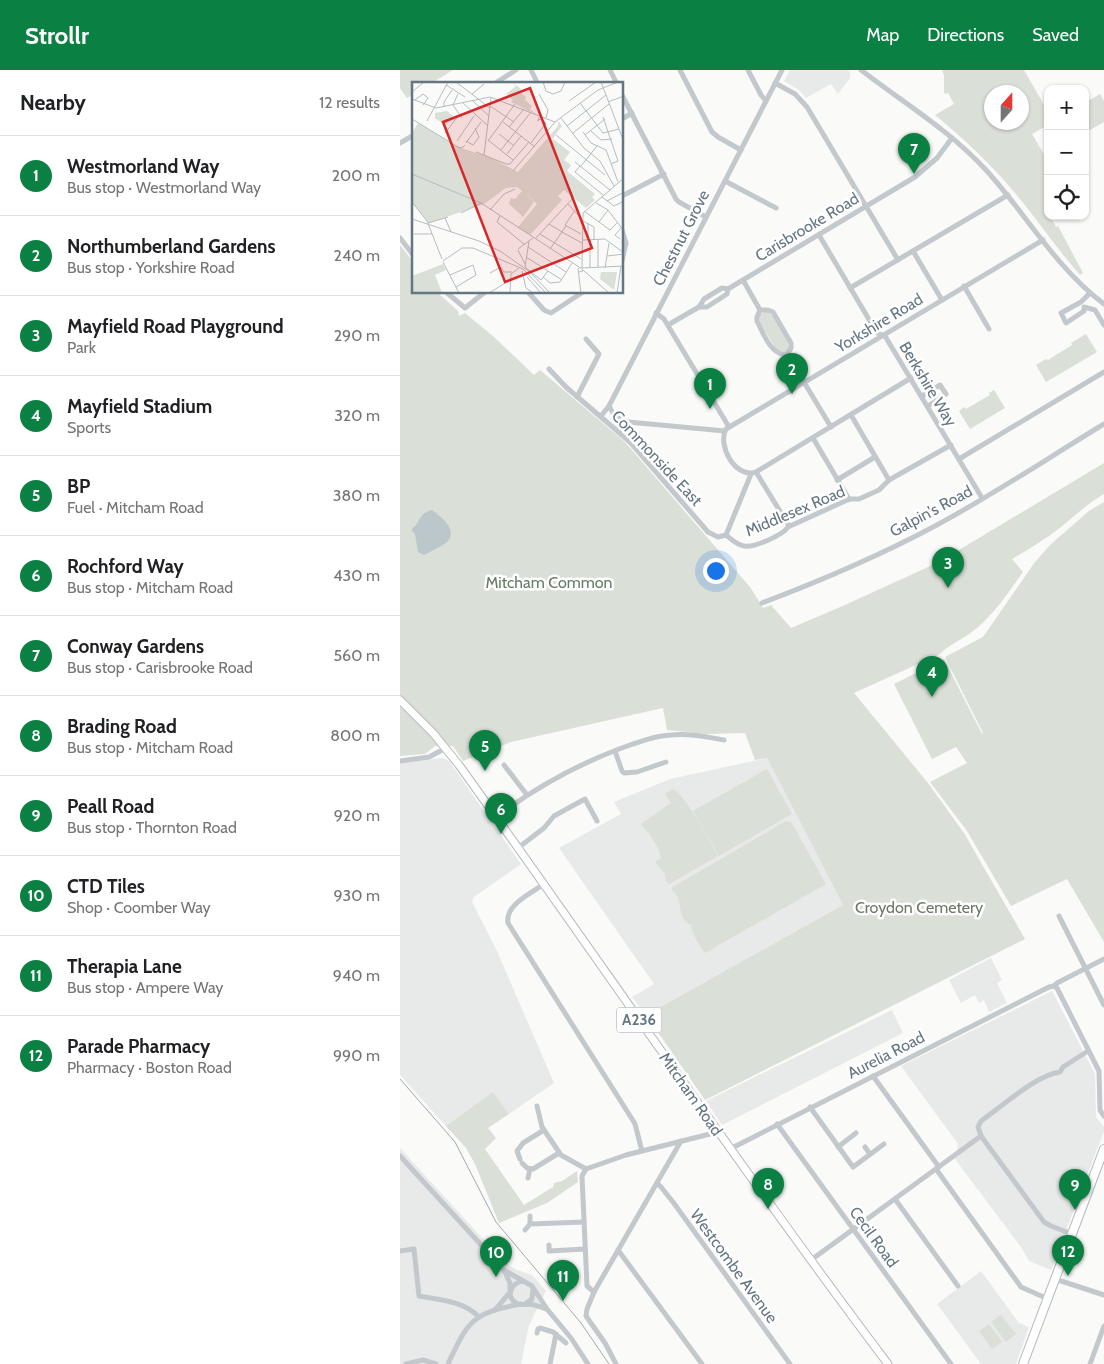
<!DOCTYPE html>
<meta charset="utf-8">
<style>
:root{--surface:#fff;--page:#f6f6f6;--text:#202124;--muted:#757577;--line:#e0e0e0;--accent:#0b8043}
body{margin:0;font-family:Cabin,sans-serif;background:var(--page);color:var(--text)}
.controls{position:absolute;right:15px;top:15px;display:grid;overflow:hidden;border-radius:10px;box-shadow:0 1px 4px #0004}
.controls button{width:45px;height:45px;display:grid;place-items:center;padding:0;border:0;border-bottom:1px solid var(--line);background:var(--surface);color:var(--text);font:25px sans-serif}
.compass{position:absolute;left:584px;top:15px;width:45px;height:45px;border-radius:50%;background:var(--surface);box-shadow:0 1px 4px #0004;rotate:21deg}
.you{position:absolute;left:315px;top:500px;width:18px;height:18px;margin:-12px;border:4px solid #fff;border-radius:50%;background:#1a73e8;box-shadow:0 0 0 8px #1a73e833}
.badge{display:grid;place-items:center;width:32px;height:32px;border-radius:50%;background:var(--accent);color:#fff;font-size:16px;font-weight:700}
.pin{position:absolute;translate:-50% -41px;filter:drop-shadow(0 1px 2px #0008)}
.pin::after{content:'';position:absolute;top:26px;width:18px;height:15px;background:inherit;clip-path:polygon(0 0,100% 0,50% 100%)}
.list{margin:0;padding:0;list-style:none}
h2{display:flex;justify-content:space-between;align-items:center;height:65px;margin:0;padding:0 20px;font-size:21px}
h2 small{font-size:16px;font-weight:400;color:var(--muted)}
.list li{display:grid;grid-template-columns:32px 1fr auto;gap:15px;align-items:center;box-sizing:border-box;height:80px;padding:0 20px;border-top:1px solid var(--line)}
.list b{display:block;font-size:19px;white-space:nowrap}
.list p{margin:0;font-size:16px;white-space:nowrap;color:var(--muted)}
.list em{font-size:16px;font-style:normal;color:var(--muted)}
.icon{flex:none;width:28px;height:28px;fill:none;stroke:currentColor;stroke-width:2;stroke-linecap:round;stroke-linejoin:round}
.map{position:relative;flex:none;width:704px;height:1294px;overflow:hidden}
header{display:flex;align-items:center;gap:30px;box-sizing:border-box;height:70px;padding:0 25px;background:var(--accent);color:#fff}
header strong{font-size:24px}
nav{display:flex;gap:28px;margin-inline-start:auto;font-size:18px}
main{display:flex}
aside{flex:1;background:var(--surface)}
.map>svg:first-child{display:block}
.built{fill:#e8e9e9}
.green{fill:#dadfd7;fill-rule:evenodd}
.water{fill:#bbc7cb}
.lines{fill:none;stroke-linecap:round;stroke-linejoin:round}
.major-casing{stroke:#b5babe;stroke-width:9}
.highway-casing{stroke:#b4b9bd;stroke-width:10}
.minor{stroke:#c3c8cc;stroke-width:5}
.major{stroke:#fff;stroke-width:7}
.highway{stroke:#fff;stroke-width:8}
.tram{stroke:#a2aab0;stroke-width:1}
.labels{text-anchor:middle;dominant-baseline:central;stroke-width:5;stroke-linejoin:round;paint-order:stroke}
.shield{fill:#fff;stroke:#939fa8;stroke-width:1}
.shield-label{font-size:15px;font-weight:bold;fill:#657683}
.street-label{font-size:16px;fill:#657683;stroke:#fff}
.park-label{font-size:16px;fill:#687a64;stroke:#fff}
.inset-road{fill:none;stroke:#b5bdc2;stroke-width:1}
.view{fill:#d62828;fill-opacity:0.15;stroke:#d62828;stroke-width:2.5}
.inset-edge{fill:none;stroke:#657683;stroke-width:2.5}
</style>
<header>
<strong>Strollr</strong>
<nav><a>Map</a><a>Directions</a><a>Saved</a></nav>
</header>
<main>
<aside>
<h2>Nearby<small>12 results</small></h2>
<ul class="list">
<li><span class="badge">1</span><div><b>Westmorland Way</b><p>Bus stop · Westmorland Way</p></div><em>200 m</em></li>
<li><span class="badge">2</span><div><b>Northumberland Gardens</b><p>Bus stop · Yorkshire Road</p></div><em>240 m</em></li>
<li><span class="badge">3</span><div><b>Mayfield Road Playground</b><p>Park</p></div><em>290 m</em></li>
<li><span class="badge">4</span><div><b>Mayfield Stadium</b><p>Sports</p></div><em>320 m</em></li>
<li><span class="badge">5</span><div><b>BP</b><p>Fuel · Mitcham Road</p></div><em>380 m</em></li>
<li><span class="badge">6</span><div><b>Rochford Way</b><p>Bus stop · Mitcham Road</p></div><em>430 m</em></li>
<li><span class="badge">7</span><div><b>Conway Gardens</b><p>Bus stop · Carisbrooke Road</p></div><em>560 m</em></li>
<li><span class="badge">8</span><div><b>Brading Road</b><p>Bus stop · Mitcham Road</p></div><em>800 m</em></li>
<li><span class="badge">9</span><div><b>Peall Road</b><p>Bus stop · Thornton Road</p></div><em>920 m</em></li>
<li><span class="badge">10</span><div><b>CTD Tiles</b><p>Shop · Coomber Way</p></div><em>930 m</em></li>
<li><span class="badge">11</span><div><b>Therapia Lane</b><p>Bus stop · Ampere Way</p></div><em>940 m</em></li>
<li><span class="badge">12</span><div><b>Parade Pharmacy</b><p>Pharmacy · Boston Road</p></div><em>990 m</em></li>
</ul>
</aside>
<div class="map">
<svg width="704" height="1294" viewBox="0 0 704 1294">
<rect width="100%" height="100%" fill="#fafaf8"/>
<g class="built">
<polygon points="390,0 448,0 450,2 450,8 438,24 431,14 406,28 399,20 384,11"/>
<polygon points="43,688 49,691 121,794 74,827 72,832 97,881 154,1013 109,1044 93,1023 46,1056 0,1005 0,693"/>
<polygon points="367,688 443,835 246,945 232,927 254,914 159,778 221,744 214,732 270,709"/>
<polygon points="591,888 602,910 597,913 607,933 589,942 584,930 579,933 575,925 561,933 549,910"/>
<polygon points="652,921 695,1004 696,1047 704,1057 704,1061 651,1200 629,1191 621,1177 555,1089 558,1074 501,996"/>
<polygon points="492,940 503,963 322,1055 306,1031"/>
<polygon points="0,1078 105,1193 117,1200 132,1205 146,1221 129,1255 121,1294 0,1294"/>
<polygon points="581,1201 619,1253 629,1257 616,1294 581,1294 537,1234"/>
</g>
<g class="green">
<polygon points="0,0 53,0 30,14 14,14 14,24 7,28 0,18"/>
<path d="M542 0H624L648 42V55L632 64 648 91V138L645 139 648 146H650L656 157 658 156 683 203 680 205C657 179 638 150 615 123 591 94 564 69 535 45L554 34 548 23 545 24 544 22V5ZM592 22H622V52H592Z"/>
<polygon points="700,24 704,31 704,52 690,60 685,52 685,33"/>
<path d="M0 175 14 193V222L38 223 58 241 59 246 65 243 94 267 134 305 140 300 225 372 350 517 363 538 371 535 391 558 445 535 539 492 704 393V424C687 434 676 445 661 457 646 469 629 479 612 489L623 502C607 524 592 548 569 564 559 571 549 575 540 584L454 623 528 713 564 763 625 869 305 1030 246 945 443 835 367 688 355 690 345 663 306 664 267 660 263 638 111 672 63 691 53 676H35L25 684 0 686Z"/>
<path d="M366 241C377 246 388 267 389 279L385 282 377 281 360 253 359 245Z"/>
<polygon points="686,264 697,282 646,312 636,295 646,289 648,290 672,275 671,273"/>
<polygon points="594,320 605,338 570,359 559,341 564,337 566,339 590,325 589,323"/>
<polygon points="704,432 704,872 667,809 611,836 567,761 530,712 567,693 556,677 532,689 494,614 544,589 582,664 583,663 545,587 583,567 635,492 651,474 689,441"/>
<polygon points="367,699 392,744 319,786 293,741"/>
<path d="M272 719C285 723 310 772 318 786L269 814 266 811 265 804 255 792 261 788C259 775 249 764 241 754L271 733 265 724Z"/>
<path d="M386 751 391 752 426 814 305 883C299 874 293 866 291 855 278 848 282 839 278 828 277 824 273 822 271 818Z"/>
<polygon points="93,1022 109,1044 88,1058 96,1068 85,1079 124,1135 153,1117 154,1113 162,1111 177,1101 178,1112 147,1133 99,1153 75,1094 66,1078 46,1056"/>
<polygon points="601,1245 616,1264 606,1272 591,1252"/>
<polygon points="589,1254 602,1272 592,1279 579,1261"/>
</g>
<path class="water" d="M32 440C40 446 58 459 48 471 44 475 30 482 24 485L18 482 15 464 11 460C21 453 17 444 32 440Z"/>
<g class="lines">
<defs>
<path id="major" d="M0 630 33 663 59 695C202 894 340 1098 488 1294"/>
<polyline id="highway" points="623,1294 704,1079"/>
</defs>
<use href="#major" class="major-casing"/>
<use href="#highway" class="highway-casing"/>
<g class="minor">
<polyline points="131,0 138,14"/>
<polyline points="210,0 217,14"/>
<polyline points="280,0 312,62 318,67 341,80"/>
<polyline points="348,0 361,25 366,31"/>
<path d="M461 0C504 33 549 60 586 100 626 144 656 198 704 234"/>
<polyline points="375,13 395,24 407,37 498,190"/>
<polyline points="94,14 116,0"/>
<polyline points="222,25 276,129 279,132 306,147"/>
<polyline points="222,49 232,43"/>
<polyline points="0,73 14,65"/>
<polyline points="325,111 376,138"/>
<polyline points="222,126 264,104"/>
<polyline points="222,160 226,173 222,191"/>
<polyline points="419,165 477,263 485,266 582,428"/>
<polyline points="0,168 14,186"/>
<polyline points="513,181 542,230"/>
<path d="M343 210 360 240 357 247V251C363 263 372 287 387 284"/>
<polyline points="564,216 589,259"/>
<polyline points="450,218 608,125"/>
<polyline points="46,222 65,238 85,222"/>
<polyline points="128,222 144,240 151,243 183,222"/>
<polyline points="690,223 681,232 661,243 666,253 684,241 684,237 695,240 704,255"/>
<polyline points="299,237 307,237 327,224 328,219"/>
<polyline points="360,240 368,240 373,242 391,273 391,278 387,284 431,357"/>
<polyline points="256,243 264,249 329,357"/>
<polyline points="268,255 299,237 304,229 322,218 328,219 515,107 537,88 552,68"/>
<polyline points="149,299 166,317 230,372 308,462 318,467 326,465"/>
<polyline points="522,326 540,315 546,324 528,336"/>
<polyline points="177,327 199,284 186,269"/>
<path d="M209 336C213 345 218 350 228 352"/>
<polyline points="451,345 489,410"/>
<polyline points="201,346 209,336 382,0"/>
<polyline points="221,364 228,352 325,361"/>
<polyline points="413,368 449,429"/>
<polyline points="559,389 704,302"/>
<polyline points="356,402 511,308"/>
<polyline points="437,410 475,387"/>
<path d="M389 456 356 402C335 409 317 375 326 359L643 170"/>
<path d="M326 465C331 469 337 475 344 476 354 478 383 465 388 457L445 431 451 429H459L479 420 489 410 551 375"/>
<polyline points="326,465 351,404"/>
<path d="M362 533C420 511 479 486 535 456 593 425 648 388 704 354"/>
<polyline points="215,681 222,701 224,703 237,702 266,692"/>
<polyline points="0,691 29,687 46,678"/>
<polyline points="104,695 127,725"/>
<path d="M96 747C135 718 174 696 219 679 236 673 253 666 271 665 289 663 307 667 324 670"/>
<polyline points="118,778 144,758 154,746 185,729 197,751"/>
<path d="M144 814C131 823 105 835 108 853L232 1049 235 1054 242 1081"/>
<polyline points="659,846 704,935"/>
<polyline points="654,916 657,918 699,1001 700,1040 704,1046"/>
<polyline points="473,1006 539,1097"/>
<polyline points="137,1036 142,1057 161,1085 186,1099"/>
<polyline points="410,1037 453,1097 484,1074"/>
<polyline points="377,1054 551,1294"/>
<polyline points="438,1077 456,1063"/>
<polyline points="465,1077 470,1084"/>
<polyline points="330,1079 649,917 654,916 657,913 704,889"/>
<polyline points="0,1086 104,1200 110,1213 110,1219"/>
<polyline points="120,1089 117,1081 123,1073 144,1060"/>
<polyline points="122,1093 127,1098 133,1099 159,1083"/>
<polyline points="186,1099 226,1085 318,1062"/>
<polyline points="186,1099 182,1106 187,1216 194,1222"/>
<polyline points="536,1099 621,1217 648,1229"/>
<polyline points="128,1108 130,1099"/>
<polyline points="257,1113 261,1117 273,1132 390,1294"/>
<polyline points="495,1129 558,1216"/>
<polyline points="130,1154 184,1152"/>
<polyline points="125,1160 130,1154 130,1146"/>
<path d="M672 1164 651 1156 644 1152 581 1066 578 1057 581 1051C601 1037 638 1004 660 1002L663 997 688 981"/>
<polyline points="149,1175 149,1181 185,1179"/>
<polyline points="218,1180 302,1294"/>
<path d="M0 1181 14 1179 19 1226C41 1230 63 1231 79 1247"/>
<polyline points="411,1190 581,1066"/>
<polyline points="104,1200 132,1216 147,1239 171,1268 188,1294"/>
<polyline points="655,1209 704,1225"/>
<path d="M123 1211C111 1212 104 1228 118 1234 121 1235 126 1234 130 1234 136 1235 141 1237 146 1239"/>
<polyline points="125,1234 132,1229 133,1219"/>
<polyline points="95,1240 110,1222"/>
<polyline points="137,1263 138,1259 140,1258 153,1262 166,1273"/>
<polyline points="6,1294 23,1290 36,1294"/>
<path d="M48 1294C68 1251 72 1243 121 1234"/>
<polyline points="150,1294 156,1264"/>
<polyline points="216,1294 205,1273 186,1246 187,1239 194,1222 281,1071"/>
<polyline points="690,1294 704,1256"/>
</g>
<use href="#major" class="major"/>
<use href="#highway" class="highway"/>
<polyline class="tram" points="0,1009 55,1072 96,1152 181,1253 209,1294"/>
</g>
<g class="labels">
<rect class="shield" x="216.5" y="937.5" width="45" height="25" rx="4"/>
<g class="shield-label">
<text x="239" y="950">A236</text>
</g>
<g class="street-label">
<text transform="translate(407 157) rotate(-31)">Carisbrooke Road</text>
<text transform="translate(281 168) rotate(-63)">Chestnut Grove</text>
<text transform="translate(479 253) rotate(-31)">Yorkshire Road</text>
<text transform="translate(528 314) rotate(59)">Berkshire Way</text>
<text transform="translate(257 388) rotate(47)">Commonside East</text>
<text transform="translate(395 441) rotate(-23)">Middlesex Road</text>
<text transform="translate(531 441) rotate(-28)">Galpin's Road</text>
<text transform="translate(486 985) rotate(-27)">Aurelia Road</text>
<text transform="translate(291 1024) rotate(55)">Mitcham Road</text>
<text transform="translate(474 1167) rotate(54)">Cecil Road</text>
<text transform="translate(334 1196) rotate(54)">Westcombe Avenue</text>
</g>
<g class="park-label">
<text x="149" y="512">Mitcham Common</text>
<text x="519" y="837">Croydon Cemetery</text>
</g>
</g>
<g transform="translate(12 12)">
<rect width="211" height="211" fill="#fafaf8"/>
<path d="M100 0 109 7 107 9 114 15 113 18 120 24 118 27 125 33 99 20 101 18 94 12 104 4ZM35 29 41 34 33 43 23 36V31ZM146 39 150 44 130 71 141 57 158 70 152 78 159 83 155 89 183 112 180 115 183 118 174 126 152 108 146 114 150 118 118 153 106 145 125 122 115 113 122 120 111 135 106 130 97 122 99 116 103 117 110 109 105 105 94 106 72 122 17 141 0 120V51L6 41 46 65 77 75 106 90 146 44ZM31 182 34 188 23 193 30 211H0V194ZM189 190H205L202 208 188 197Z" fill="#dadfd7"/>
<path class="inset-road" d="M44 0 78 26M131 0 134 9 141 12 149 9 153 0M189 0 212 60M34 3 53 15M0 10 12 0M46 12 41 23 50 36M60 12 72 2M127 12 136 28 134 36M78 15 143 40M0 17 24 26 78 15M3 18 11 12 16 16 11 23M61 19 77 34M157 19 184 0M196 20 212 14M51 21 76 44M168 21 191 51 207 47M78 24 102 40M32 25V20L40 8M191 35 206 79 199 82M149 36 172 66 188 79 202 104M0 37 46 65 50 66 53 63M15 39 36 0M91 40 123 65M155 44 194 13M97 45 112 27M179 49 189 58 200 57M171 50 179 61 194 68 206 100M33 51 47 33M161 51 197 22M87 52 101 63M144 53 193 93M173 53 193 37M76 58 101 78M45 59 62 34M54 59 61 63 67 55 63 46M76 59 103 22M54 61 69 40M119 61 134 41 128 37 126 39 127 35M89 68 119 30M64 70 94 82M95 72 109 54M72 73 79 16M163 80 198 108M94 82H98L117 60M168 84 163 90 191 113M169 84 185 64M101 89 143 40 186 8 206 0M0 92 69 121 167 185M190 115 202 124 212 119M195 119 212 110M0 120 15 139 30 177M184 121 196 128 212 149M156 122 169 136M78 128 92 112 103 107M163 128 153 143 169 152M172 129 198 148 205 141M49 131 69 121M88 134 85 140 112 162M33 136 39 150M0 137 67 159 88 169 118 190 138 211M171 139 182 145V158M187 140 196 128M16 141 36 135M176 141V158M137 142 150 150M150 150 170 161M2 152H20M128 152 169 177M123 157 161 116M186 157V185M208 157 203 153 209 146M171 158 193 157 212 171M178 158V185M117 159 113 185 129 198 136 189M116 165 154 190M106 167 121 156M138 167 154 144M106 168 113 182M195 174 212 172M114 175 150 198M31 179 50 166H61L111 187 134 211M31 180 47 211M170 186 212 184M170 186 171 131 212 96M193 186 197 161M171 188 197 211M110 189 114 206 121 211M167 190 171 189 168 185 166 187 169 211M78 191 89 185 92 190H100M38 193 61 183 64 193 44 205M115 195 129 211M131 195 138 201 148 200 160 181M77 211 98 198M98 211 99 192 107 186M205 211 209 184"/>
<path class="view" d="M118 6 180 166 93 200 31 40Z"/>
<rect width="211" height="211" class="inset-edge"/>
</g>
</svg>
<div class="controls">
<button>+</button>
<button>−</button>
<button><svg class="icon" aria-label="locate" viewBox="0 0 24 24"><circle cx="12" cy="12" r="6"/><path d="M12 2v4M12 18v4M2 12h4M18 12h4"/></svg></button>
</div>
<svg class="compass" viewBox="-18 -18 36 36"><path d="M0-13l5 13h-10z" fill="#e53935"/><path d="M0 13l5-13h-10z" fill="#757577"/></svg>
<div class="you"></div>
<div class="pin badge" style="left:310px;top:339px">1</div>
<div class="pin badge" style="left:392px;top:324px">2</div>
<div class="pin badge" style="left:548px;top:518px">3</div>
<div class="pin badge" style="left:532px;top:627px">4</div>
<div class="pin badge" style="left:85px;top:701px">5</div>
<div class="pin badge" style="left:101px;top:764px">6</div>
<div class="pin badge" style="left:514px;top:104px">7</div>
<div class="pin badge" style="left:368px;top:1139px">8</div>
<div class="pin badge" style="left:675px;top:1140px">9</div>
<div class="pin badge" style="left:96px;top:1207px">10</div>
<div class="pin badge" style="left:163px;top:1231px">11</div>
<div class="pin badge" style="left:668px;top:1206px">12</div>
</div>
</main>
